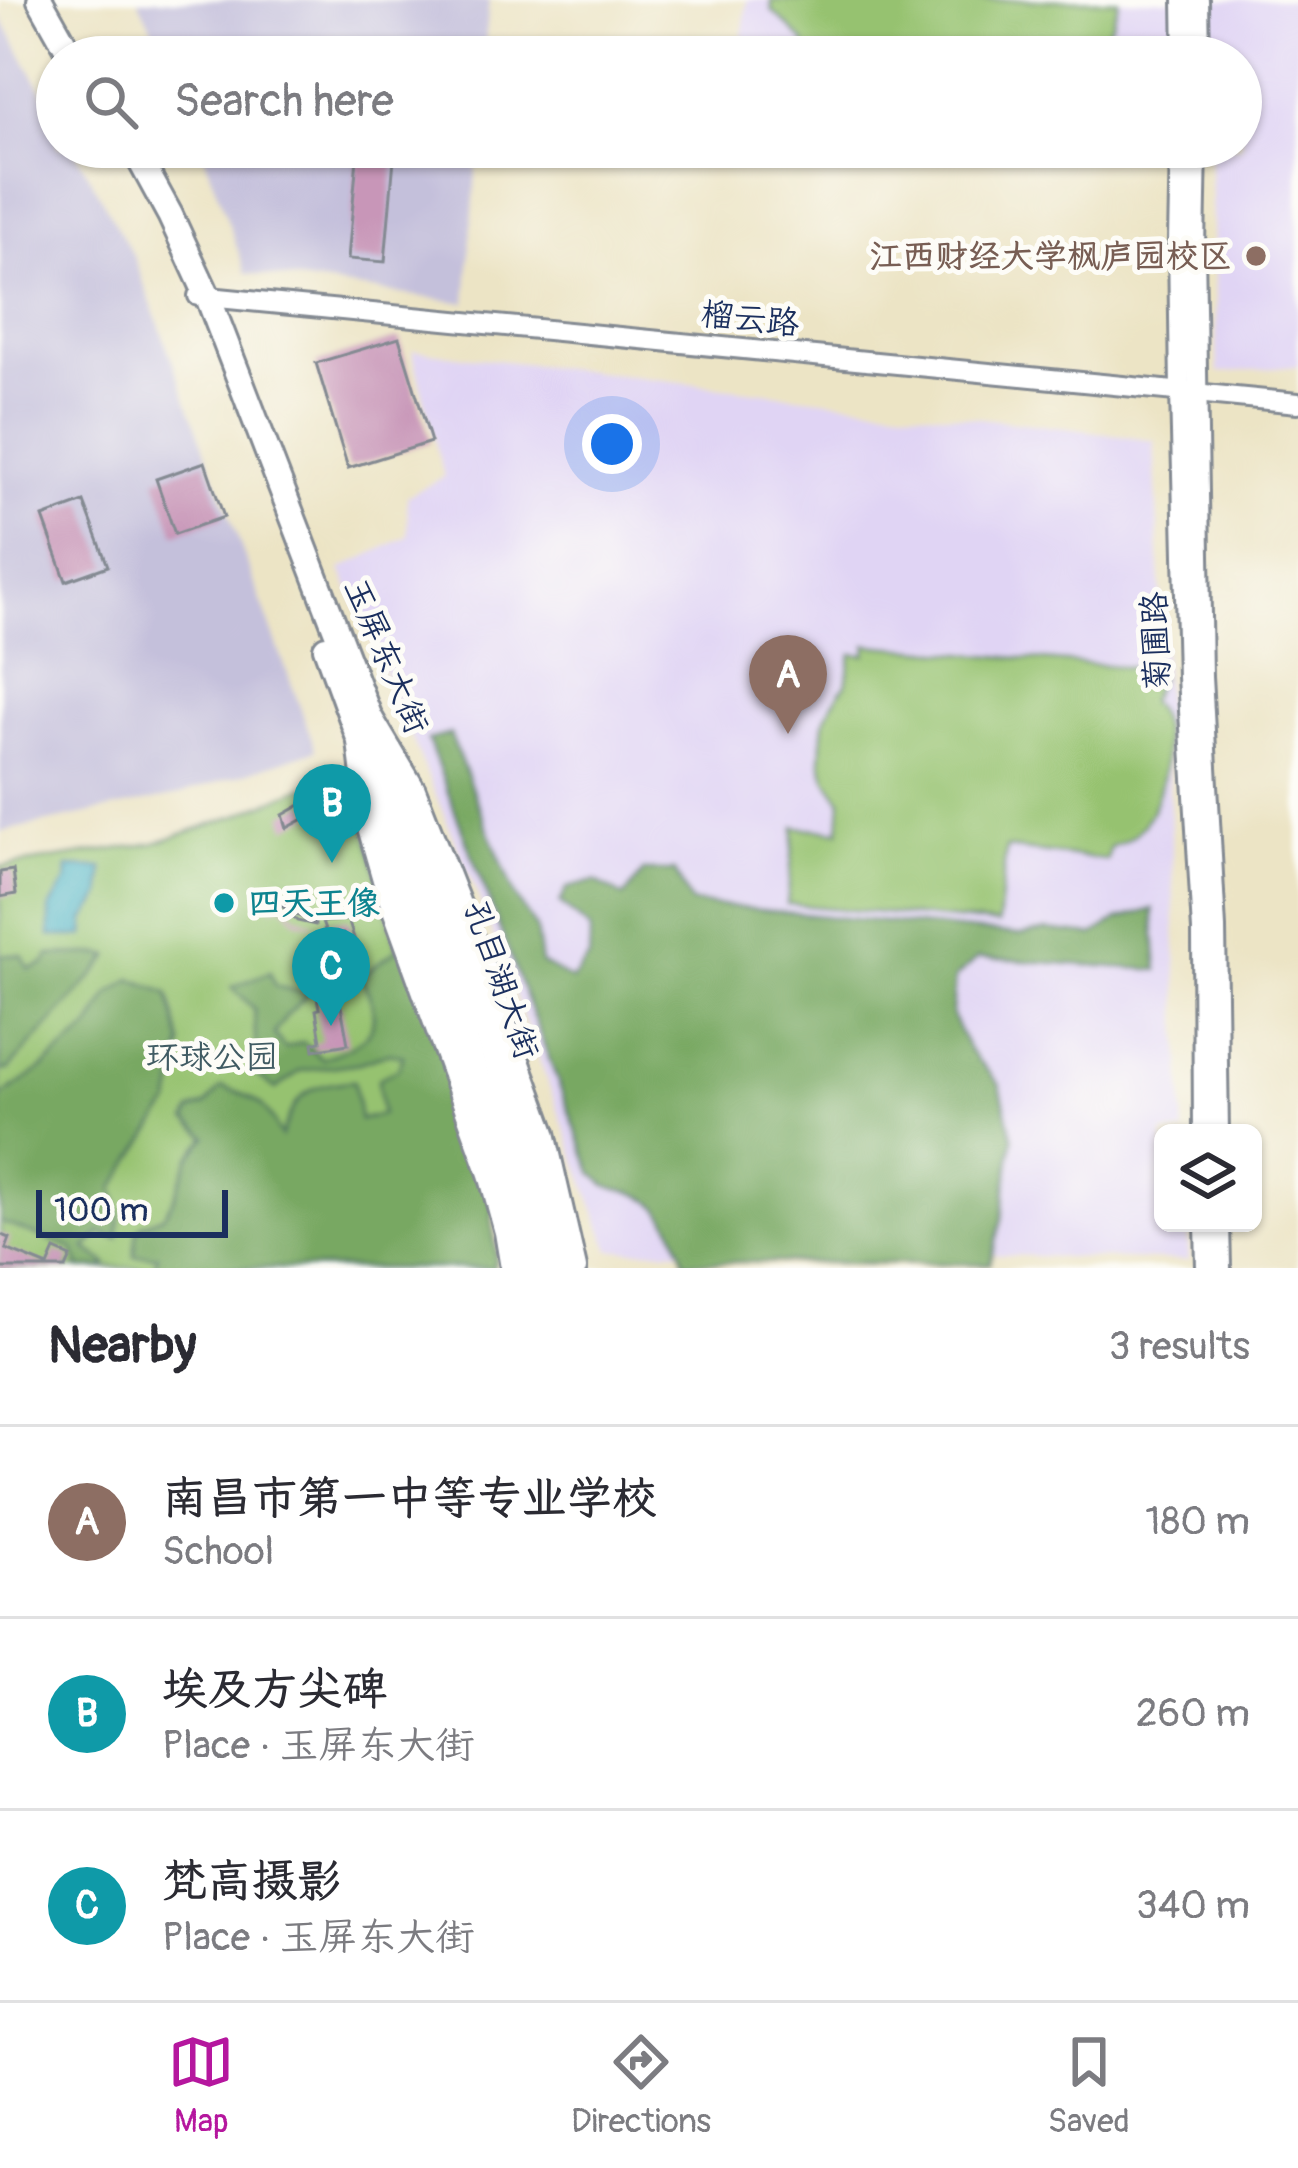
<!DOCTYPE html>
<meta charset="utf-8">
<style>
:root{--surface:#fff;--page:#f2f2f3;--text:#2b2b33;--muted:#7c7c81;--line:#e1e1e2;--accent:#b5179e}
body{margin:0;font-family:Pangolin,"LXGW WenKai TC",sans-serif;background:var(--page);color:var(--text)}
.controls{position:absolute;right:36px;bottom:36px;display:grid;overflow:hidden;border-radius:18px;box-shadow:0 3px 9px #0004}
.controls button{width:108px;height:108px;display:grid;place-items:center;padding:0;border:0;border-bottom:3px solid var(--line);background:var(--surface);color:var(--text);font:60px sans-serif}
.scale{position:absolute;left:36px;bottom:30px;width:192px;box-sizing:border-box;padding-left:12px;border:6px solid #1b2f5e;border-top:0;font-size:33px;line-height:42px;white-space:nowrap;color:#1b2f5e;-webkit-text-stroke:9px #fdfcf7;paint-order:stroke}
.you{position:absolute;left:612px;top:444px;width:42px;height:42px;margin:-30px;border:9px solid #fff;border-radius:50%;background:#1a73e8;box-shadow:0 0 0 18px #1a73e833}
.badge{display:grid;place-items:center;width:78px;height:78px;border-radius:50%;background:var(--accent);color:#fff;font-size:39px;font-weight:700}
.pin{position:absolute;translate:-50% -99px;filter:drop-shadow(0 3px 6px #0008)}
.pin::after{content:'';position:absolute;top:63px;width:42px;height:36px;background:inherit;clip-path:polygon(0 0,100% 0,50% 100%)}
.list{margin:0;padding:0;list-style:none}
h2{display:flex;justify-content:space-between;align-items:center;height:156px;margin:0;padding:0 48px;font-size:51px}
h2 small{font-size:39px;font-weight:400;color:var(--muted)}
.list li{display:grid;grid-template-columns:78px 1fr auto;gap:36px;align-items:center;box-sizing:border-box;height:192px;padding:0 48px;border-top:3px solid var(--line)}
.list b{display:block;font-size:45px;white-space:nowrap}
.list p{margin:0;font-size:39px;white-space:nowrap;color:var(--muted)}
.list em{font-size:39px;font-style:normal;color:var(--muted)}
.icon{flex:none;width:66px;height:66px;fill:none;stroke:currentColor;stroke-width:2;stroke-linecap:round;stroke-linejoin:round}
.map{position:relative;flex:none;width:1298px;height:1268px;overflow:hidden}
.search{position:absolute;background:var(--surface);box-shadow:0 3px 9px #0004;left:36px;right:36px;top:36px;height:132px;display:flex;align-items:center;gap:30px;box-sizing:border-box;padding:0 42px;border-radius:66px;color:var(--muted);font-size:45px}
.sheet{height:732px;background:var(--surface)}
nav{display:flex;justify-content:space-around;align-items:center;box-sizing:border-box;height:168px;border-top:3px solid var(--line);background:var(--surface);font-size:33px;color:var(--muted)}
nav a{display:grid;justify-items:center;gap:6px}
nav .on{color:var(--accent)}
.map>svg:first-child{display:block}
.built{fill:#e0d4f4}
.industrial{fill:#c4c0db}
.green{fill:#96c270;stroke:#587867;stroke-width:3}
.forest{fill:#78a862;stroke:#4a6c60;stroke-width:3}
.water{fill:#41adbf;stroke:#2e6e8e;stroke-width:3}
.building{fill:#c896b8}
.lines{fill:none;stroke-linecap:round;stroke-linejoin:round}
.tertiary-casing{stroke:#848a92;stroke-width:24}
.primary-casing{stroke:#848a92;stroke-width:30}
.trunk-casing{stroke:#848a92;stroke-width:30}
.tertiary{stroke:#fff;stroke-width:18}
.primary{stroke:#fff;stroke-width:24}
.trunk{stroke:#fff;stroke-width:24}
.education-dot{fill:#8d6e63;stroke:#fdfcf7;stroke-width:4.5}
.culture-dot{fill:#0f9aa8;stroke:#fdfcf7;stroke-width:4.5}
.labels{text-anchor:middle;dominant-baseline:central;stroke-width:10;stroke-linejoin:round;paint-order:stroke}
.education-label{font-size:33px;font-weight:bold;fill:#785e54;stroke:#fdfcf7;text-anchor:end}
.street-label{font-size:33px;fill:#1b2f5e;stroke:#fdfcf7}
.culture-label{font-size:33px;font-weight:bold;fill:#0d838f;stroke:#fdfcf7;text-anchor:start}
.park-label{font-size:33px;fill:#405b63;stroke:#fdfcf7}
</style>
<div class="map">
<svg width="1298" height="1268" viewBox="0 0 1298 1268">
<rect width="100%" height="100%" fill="#fdfcf7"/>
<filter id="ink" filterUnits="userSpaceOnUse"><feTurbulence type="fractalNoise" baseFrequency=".00833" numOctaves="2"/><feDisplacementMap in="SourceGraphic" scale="24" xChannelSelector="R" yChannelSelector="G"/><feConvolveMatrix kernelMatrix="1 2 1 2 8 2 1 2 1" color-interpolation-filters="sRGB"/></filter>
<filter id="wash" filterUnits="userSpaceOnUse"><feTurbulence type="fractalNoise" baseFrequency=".004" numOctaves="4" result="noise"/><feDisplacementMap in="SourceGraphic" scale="48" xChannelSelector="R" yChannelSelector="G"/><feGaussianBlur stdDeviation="2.7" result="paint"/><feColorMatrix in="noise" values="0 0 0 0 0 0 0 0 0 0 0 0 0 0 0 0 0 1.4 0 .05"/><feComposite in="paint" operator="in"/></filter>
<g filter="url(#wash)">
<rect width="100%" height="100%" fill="#ece4c5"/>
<g class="built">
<polygon points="747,0 1298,0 1298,366 1218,373 1209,147 1241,147 1241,57 740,57"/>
<polygon points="412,350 1081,430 1154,441 1184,1133 1163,1133 1163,1223 1187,1223 1189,1261 1007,1255 610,1250 479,898 341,569 408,536 407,496 444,477"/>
</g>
<g class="industrial">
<polygon points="138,0 489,0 484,57 166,57"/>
<polygon points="0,15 57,118 57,147 73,147 134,257 316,750 179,795 0,832"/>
<polygon points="201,147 478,147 466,303 246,273"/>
</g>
<g class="green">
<polygon points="771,0 1119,0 1112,23 1093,52 1092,57 803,57 805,43 772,10"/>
<path d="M867 645 1136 668 1141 657 1151 658 1160 677 1149 701C1153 706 1157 711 1159 717 1173 751 1161 819 1128 839 1122 843 1116 844 1110 847L1107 860 1006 848 998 924 787 904 795 827 839 831 841 800 826 778 821 761 822 741 824 722 832 704 846 684 852 654 866 655Z"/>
<polygon points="352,777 386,907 488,1268 0,1268 0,867 155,843 238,815 301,788"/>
</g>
<g class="forest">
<path d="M450 734 515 896 536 928 541 963 572 980 589 958 590 929 560 903 567 888 595 881 624 897 644 871H675L691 903 1020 935 1047 930 1093 935 1119 919 1153 909 1158 970 978 958 955 978 952 1015 969 1050 1000 1085 1013 1138 1002 1220 990 1264 685 1262C675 1232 667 1204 634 1193 610 1185 612 1193 592 1172L428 740Z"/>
<path d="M404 944 494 1209C488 1229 502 1250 493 1268H154L158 1256H134L137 1231 143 1224 163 1216 174 1198 190 1157 207 1137 187 1120 191 1111 206 1105 222 1087C259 1100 263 1100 281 1136 298 1092 305 1085 354 1081L360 1120 382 1114 378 1079 398 1069 403 1056 389 1053 359 1063 300 1071 276 1089 257 1076 254 1009 232 987 270 972 275 986 309 994 287 1015 274 1034 285 1048 303 1042 322 1059C367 1042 388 1029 362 980L371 968Z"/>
<polygon points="102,954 110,956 97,972 8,1070 0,1070 0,955 22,955 29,969 45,963 49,955"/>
<polygon points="132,979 168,993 182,1044 171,1102 114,1188 120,1216 118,1238 100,1233 86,1249 107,1264 102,1268 80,1268 73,1249 0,1222 0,1097 40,1070 90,1028 109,994"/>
</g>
<polygon class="water" points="68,867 103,868 102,895 85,920 84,936 50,936 50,908 67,880"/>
<g id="blocks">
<g class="building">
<polygon points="358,147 395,147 385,262 348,259"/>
<polygon points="399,338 431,442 348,468 316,363"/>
<polygon points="205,462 224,517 175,534 156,479"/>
<polygon points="84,502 108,566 66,581 43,517"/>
<polygon points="306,802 311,815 287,828 283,815"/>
<polygon points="13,870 16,894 0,897 0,872"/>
<polygon points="277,891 283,903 296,915 315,923 315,925 297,921 280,904 273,908 266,895"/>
<polygon points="348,920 363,965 348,971 346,963 338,966 331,946 346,941 343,934 328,939 322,922"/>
<polygon points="331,982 336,1006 341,1006 348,1044 314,1050 313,1043 321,1041 316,1010 319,1009 315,985"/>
<polygon points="0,1234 10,1238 6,1249 48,1266 55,1250 71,1257 66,1268 0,1268"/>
</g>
</g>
</g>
<g filter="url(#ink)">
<use href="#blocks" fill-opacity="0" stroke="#848a92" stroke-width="3"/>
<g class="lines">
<defs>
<g id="tertiary">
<polyline points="1183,0 1184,57"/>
<polyline points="1199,0 1200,57"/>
<polyline points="1180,147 1178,240 1180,392 1187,677 1202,931 1203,1133"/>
<polyline points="1197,147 1195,247 1202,677 1216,928 1219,1133"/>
<polyline points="198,296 1298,403"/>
<polyline points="1205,1223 1206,1268"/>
<polyline points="1220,1223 1221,1268"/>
</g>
<g id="primary">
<polyline points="40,0 72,57"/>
<polyline points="133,147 170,215 208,297 370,718 413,790 489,983 543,1133 574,1268"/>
<polyline points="326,648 360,741 370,827 388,890 491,1174 507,1232 513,1268"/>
</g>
<g id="trunk">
<path d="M370 718C433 901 515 1078 555 1268"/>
<polyline points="360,741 507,1163 527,1229 534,1268"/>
</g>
</defs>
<use href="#tertiary" class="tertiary-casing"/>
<use href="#primary" class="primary-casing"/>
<use href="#trunk" class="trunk-casing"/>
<use href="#tertiary" class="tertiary"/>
<use href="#primary" class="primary"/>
<use href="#trunk" class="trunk"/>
</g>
</g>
<circle class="education-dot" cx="1256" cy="256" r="12"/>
<circle class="culture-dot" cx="224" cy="903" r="12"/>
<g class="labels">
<g class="education-label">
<text x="1232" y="256">江西财经大学枫庐园校区</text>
</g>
<g class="street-label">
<text transform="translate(750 319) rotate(6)">榴云路</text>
<text transform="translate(1156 641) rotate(-92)">菊圃路</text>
<text transform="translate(386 656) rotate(67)">玉屏东大街</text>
<text transform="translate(501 980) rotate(71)">孔目湖大街</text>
</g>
<g class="culture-label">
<text x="248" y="903">四天王像</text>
</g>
<g class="park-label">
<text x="212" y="1057">环球公园</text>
</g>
</g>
</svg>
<div class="controls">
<button><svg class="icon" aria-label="layers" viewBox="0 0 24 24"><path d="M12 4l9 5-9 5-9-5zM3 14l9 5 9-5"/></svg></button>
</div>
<div class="scale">100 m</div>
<div class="you"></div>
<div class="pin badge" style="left:788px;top:734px;background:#8d6e63">A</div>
<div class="pin badge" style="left:332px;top:863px;background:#0f9aa8">B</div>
<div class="pin badge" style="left:331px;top:1026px;background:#0f9aa8">C</div>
<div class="search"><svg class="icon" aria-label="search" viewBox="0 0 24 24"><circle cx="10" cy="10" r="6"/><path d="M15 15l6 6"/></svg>Search here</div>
</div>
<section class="sheet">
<h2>Nearby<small>3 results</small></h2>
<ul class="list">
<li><span class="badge" style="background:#8d6e63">A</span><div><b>南昌市第一中等专业学校</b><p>School</p></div><em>180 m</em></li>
<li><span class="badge" style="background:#0f9aa8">B</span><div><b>埃及方尖碑</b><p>Place · 玉屏东大街</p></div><em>260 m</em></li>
<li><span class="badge" style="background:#0f9aa8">C</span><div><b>梵高摄影</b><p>Place · 玉屏东大街</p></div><em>340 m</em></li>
</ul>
</section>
<nav>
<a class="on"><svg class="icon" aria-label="map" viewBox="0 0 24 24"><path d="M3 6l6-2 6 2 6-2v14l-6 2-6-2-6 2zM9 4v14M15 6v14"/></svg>Map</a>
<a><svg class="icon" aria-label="directions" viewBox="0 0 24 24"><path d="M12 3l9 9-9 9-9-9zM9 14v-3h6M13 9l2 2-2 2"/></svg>Directions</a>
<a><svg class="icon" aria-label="saved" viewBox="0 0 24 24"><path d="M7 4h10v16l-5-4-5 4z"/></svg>Saved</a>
</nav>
